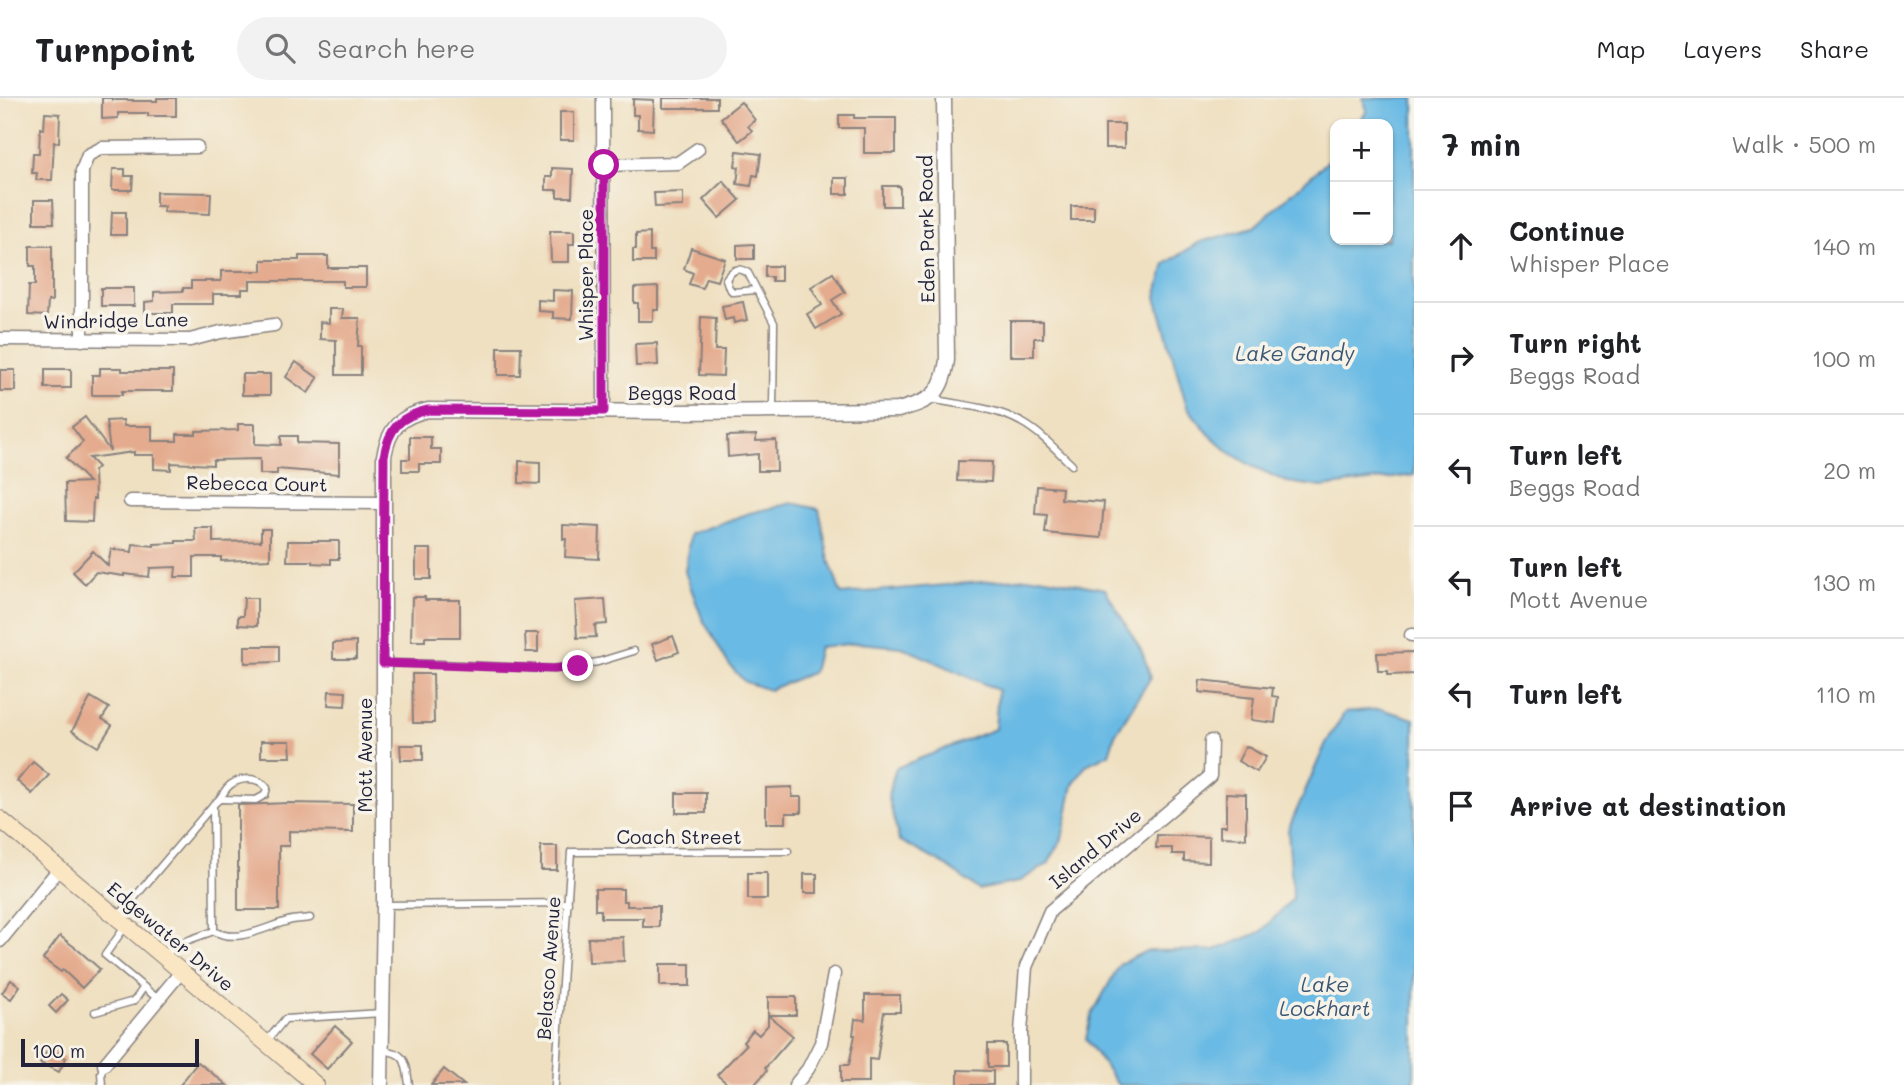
<!DOCTYPE html>
<meta charset="utf-8">
<style>
:root{--surface:#fff;--page:#f2f2f2;--text:#202124;--muted:#757577;--line:#e0e0e0}
body{margin:0;font-family:Mali,sans-serif;background:var(--page);color:var(--text)}
.controls{position:absolute;right:21px;top:21px;display:grid;overflow:hidden;border-radius:14px;box-shadow:0 2px 5px #0004}
.controls button{width:63px;height:63px;display:grid;place-items:center;padding:0;border:0;border-bottom:2px solid var(--line);background:var(--surface);color:var(--text);font:35px sans-serif}
.scale{position:absolute;left:21px;bottom:18px;width:178px;box-sizing:border-box;padding-left:7px;border:4px solid #22223b;border-top:0;font-size:19px;line-height:24px;white-space:nowrap;color:#22223b;-webkit-text-stroke:5px #f7f3e8;paint-order:stroke}
.stop{position:absolute;width:21px;height:21px;margin:-16px;border:5px solid #b5179e;border-radius:50%;background:#fff}
.stop.end{background:#b5179e;border-color:#fff;box-shadow:0 2px 7px #0008}
.list{margin:0;padding:0;list-style:none}
h2{display:flex;justify-content:space-between;align-items:center;height:91px;margin:0;padding:0 28px;font-size:30px}
h2 small{font-size:23px;font-weight:400;color:var(--muted)}
.list li{display:grid;grid-template-columns:46px 1fr auto;gap:21px;align-items:center;box-sizing:border-box;height:112px;padding:0 28px;border-top:2px solid var(--line)}
.list b{display:block;font-size:26px;white-space:nowrap}
.list p{margin:0;font-size:23px;white-space:nowrap;color:var(--muted)}
.list em{font-size:23px;font-style:normal;color:var(--muted)}
.icon{flex:none;width:38px;height:38px;fill:none;stroke:currentColor;stroke-width:2;stroke-linecap:round;stroke-linejoin:round}
.map{position:relative;flex:none;width:1414px;height:987px;overflow:hidden}
header{display:flex;align-items:center;gap:42px;box-sizing:border-box;height:98px;padding:0 35px;background:var(--surface);border-bottom:2px solid var(--line)}
header strong{font-size:33px}
nav{display:flex;gap:38px;margin-inline-start:auto;font-size:24px}
.search{width:490px;height:63px;background:var(--page);display:flex;align-items:center;gap:18px;box-sizing:border-box;padding:0 24px;border-radius:38px;color:var(--muted);font-size:26px}
main{display:flex}
aside{flex:1;background:var(--surface)}
.map>svg:first-child{display:block}
.water{fill:#69bae4;stroke:#466e90;stroke-width:2}
.building{fill:#e4ab8e}
.lines{fill:none;stroke-linecap:round;stroke-linejoin:round}
.service-casing{stroke:#88817e;stroke-width:9}
.minor-casing{stroke:#88817e;stroke-width:15}
.tertiary-casing{stroke:#88817e;stroke-width:17}
.secondary-casing{stroke:#88817e;stroke-width:18}
.service{stroke:#fff;stroke-width:6}
.minor{stroke:#fff;stroke-width:12}
.tertiary{stroke:#fff;stroke-width:14}
.secondary{stroke:#fbe6c4;stroke-width:16}
.route{stroke:#b5179e;stroke-width:9}
.labels{text-anchor:middle;dominant-baseline:central;stroke-width:7;stroke-linejoin:round;paint-order:stroke}
.street-label{font-size:19px;fill:#22223b;stroke:#f7f3e8}
.water-label{font-size:21px;font-style:italic;fill:#3b5776;stroke:#f7f3e8}
</style>
<header>
<strong>Turnpoint</strong>
<div class="search"><svg class="icon" aria-label="search" viewBox="0 0 24 24"><circle cx="10" cy="10" r="6"/><path d="M15 15l6 6"/></svg>Search here</div>
<nav><a>Map</a><a>Layers</a><a>Share</a></nav>
</header>
<main>
<div class="map">
<svg width="1414" height="987" viewBox="0 0 1414 987">
<rect width="100%" height="100%" fill="#f7f3e8"/>
<filter id="ink" filterUnits="userSpaceOnUse"><feTurbulence type="fractalNoise" baseFrequency=".0143" numOctaves="2"/><feDisplacementMap in="SourceGraphic" scale="14" xChannelSelector="R" yChannelSelector="G"/><feConvolveMatrix kernelMatrix="1 2 1 2 8 2 1 2 1" color-interpolation-filters="sRGB"/></filter>
<filter id="wash" filterUnits="userSpaceOnUse"><feTurbulence type="fractalNoise" baseFrequency=".00686" numOctaves="4" result="noise"/><feDisplacementMap in="SourceGraphic" scale="28" xChannelSelector="R" yChannelSelector="G"/><feGaussianBlur stdDeviation="1.57" result="paint"/><feColorMatrix in="noise" values="0 0 0 0 0 0 0 0 0 0 0 0 0 0 0 0 0 1.4 0 .05"/><feComposite in="paint" operator="in"/></filter>
<g filter="url(#wash)">
<rect width="100%" height="100%" fill="#efe0c1"/>
<g class="water">
<polygon points="1363,0 1414,0 1414,377 1322,389 1287,384 1252,368 1229,354 1209,336 1187,309 1156,199 1165,166 1200,144 1254,129 1329,62 1335,54 1335,142 1388,142 1388,26 1357,26 1367,13"/>
<polygon points="792,405 819,411 829,462 841,496 1040,479 1105,491 1142,554 1151,579 1115,637 1109,656 1086,667 1073,687 1062,741 1048,766 1018,784 979,792 947,768 899,742 888,697 896,670 995,631 998,592 902,549 859,545 819,549 813,574 769,592 745,584 729,567 702,520 685,474 690,436 750,415"/>
<polygon points="1381,611 1414,621 1414,987 1118,987 1086,941 1091,918 1120,866 1146,853 1215,852 1261,834 1293,800 1288,732 1326,645 1345,614"/>
</g>
<g id="blocks">
<g class="building">
<polygon points="102,0 113,0 113,2 133,2 133,3 157,3 157,0 176,0 176,18 148,18 148,15 118,15 118,20 102,21"/>
<rect x="663" y="0" width="54" height="10"/>
<polygon points="633,1 654,2 653,32 638,31 638,17 633,17"/>
<polygon points="741,4 755,22 748,28 752,33 739,43 721,20"/>
<rect x="560" y="14" width="14" height="28"/>
<polygon points="45,15 60,16 59,44 54,44 52,82 36,82 37,75 32,75 33,55 39,55 40,30 44,31"/>
<polygon points="839,17 854,17 854,20 896,20 896,55 864,55 864,30 839,30"/>
<rect x="1105" y="26" width="19" height="24"/>
<polygon points="737,53 761,56 758,78 753,77 751,88 737,86 739,69 735,68"/>
<polygon points="552,70 573,71 572,99 557,99 557,92 546,92 546,79 552,79"/>
<polygon points="113,71 125,71 125,78 133,78 132,92 112,92"/>
<rect x="834" y="80" width="14" height="16"/>
<polygon points="723,83 740,102 719,120 703,102"/>
<rect x="883" y="88" width="17" height="20"/>
<polygon points="156,94 211,95 210,116 163,114 164,108 156,108"/>
<polygon points="683,94 683,108 655,109 654,95"/>
<polygon points="34,102 53,102 54,125 34,125"/>
<rect x="1071" y="108" width="23" height="14"/>
<polygon points="112,114 126,114 126,137 111,137"/>
<polygon points="550,133 574,133 574,146 569,146 569,164 551,164"/>
<polygon points="650,135 650,154 654,154 654,164 633,164 633,151 636,151 636,136"/>
<polygon points="754,146 754,161 737,161 737,147"/>
<polygon points="30,148 52,148 52,203 48,203 47,218 28,217 29,187 35,187 35,168 30,168"/>
<polygon points="691,150 725,161 717,183 706,180 702,190 689,186 693,175 684,171"/>
<polygon points="299,158 328,158 328,170 366,170 366,189 343,189 343,183 250,183 250,191 242,191 242,196 213,196 213,206 173,206 173,215 145,215 145,204 154,203 154,194 183,193 183,190 191,190 191,183 221,183 221,173 262,173 262,162 299,162"/>
<polygon points="765,168 781,168 781,183 772,183 772,179 765,179"/>
<polygon points="833,175 845,194 832,202 841,216 816,231 807,216 822,207 811,189"/>
<polygon points="658,189 658,212 653,212 653,223 638,223 638,205 634,205 634,190"/>
<rect x="101" y="190" width="33" height="18"/>
<polygon points="553,192 573,193 572,221 553,220 553,214 538,213 538,202 553,203"/>
<polygon points="743,204 747,222 734,225 733,220 725,222 722,208"/>
<polygon points="329,211 343,211 342,220 360,220 358,248 361,248 361,277 336,277 336,242 320,241 320,224 329,225"/>
<polygon points="701,219 716,220 715,252 724,252 723,278 699,277"/>
<polygon points="1010,223 1043,223 1043,240 1034,240 1034,258 1010,258"/>
<polygon points="657,245 658,267 636,268 635,246"/>
<polygon points="498,249 521,249 520,277 498,277"/>
<polygon points="296,264 318,280 308,295 286,279"/>
<polygon points="100,270 122,270 122,273 173,273 173,293 122,293 122,297 92,297 92,277 100,277"/>
<rect x="45" y="271" width="26" height="19"/>
<rect x="0" y="272" width="15" height="21"/>
<rect x="242" y="276" width="28" height="21"/>
<polygon points="85,319 110,353 106,323 123,322 124,328 152,328 152,343 177,343 177,336 196,336 196,333 238,332 238,326 255,326 255,346 281,347 281,338 297,338 297,345 339,346 339,376 277,371 277,376 260,376 260,361 213,362 213,367 171,365 171,372 154,371 154,357 134,357 134,354 89,360 98,369 94,373 95,401 93,401 92,424 66,423 65,385 89,384 66,360 83,344 72,329"/>
<polygon points="756,337 756,343 776,342 777,373 758,373 758,356 728,359 727,338"/>
<polygon points="410,339 431,339 431,351 441,351 441,366 419,366 419,373 402,373 402,361 410,361"/>
<polygon points="519,363 540,364 540,386 519,385"/>
<polygon points="958,363 992,364 991,384 957,383"/>
<polygon points="1037,388 1062,390 1061,401 1104,404 1101,440 1045,435 1047,417 1035,416"/>
<polygon points="563,427 600,429 599,461 565,459 566,441 563,441"/>
<polygon points="195,430 213,430 213,444 261,443 261,431 270,431 270,461 221,463 221,459 194,459 194,479 175,479 176,469 150,470 149,479 124,476 124,478 96,474 85,486 73,474 93,453 108,468 111,451 132,454 133,446 154,448 154,446 176,445 176,443 196,443"/>
<polygon points="288,443 339,443 339,461 331,461 331,466 312,465 312,463 287,463"/>
<rect x="416" y="451" width="15" height="30"/>
<polygon points="412,499 425,499 425,502 460,502 460,539 425,539 425,543 411,543"/>
<polygon points="244,500 257,500 257,528 238,527 238,518 243,518"/>
<polygon points="605,501 607,526 595,527 596,539 577,540 575,503"/>
<polygon points="525,535 538,535 538,554 526,554"/>
<polygon points="673,538 679,554 658,562 652,546"/>
<polygon points="356,544 356,561 333,561 333,545"/>
<polygon points="245,548 279,548 279,564 245,565"/>
<polygon points="1414,554 1414,576 1388,577 1388,573 1378,573 1377,555"/>
<polygon points="412,576 433,576 434,625 413,625"/>
<polygon points="1200,582 1273,590 1272,598 1278,599 1275,625 1251,622 1254,600 1199,594"/>
<polygon points="329,593 346,594 345,608 328,607"/>
<polygon points="91,599 109,610 102,621 112,627 98,649 72,633"/>
<polygon points="261,643 290,643 291,659 261,659"/>
<polygon points="400,647 423,647 423,662 401,662"/>
<polygon points="1246,648 1266,659 1257,674 1238,663"/>
<polygon points="33,664 49,677 32,696 17,683"/>
<polygon points="792,689 792,699 801,699 801,715 786,715 786,725 766,725 766,690"/>
<rect x="676" y="695" width="30" height="20"/>
<polygon points="1226,695 1246,696 1246,740 1220,739 1220,728 1226,728"/>
<polygon points="288,705 353,706 353,734 289,733 289,748 279,748 279,812 238,812 238,707"/>
<polygon points="1157,737 1209,739 1209,764 1184,763 1184,756 1172,756 1172,750 1156,750"/>
<rect x="541" y="748" width="16" height="24"/>
<rect x="748" y="775" width="19" height="26"/>
<rect x="804" y="776" width="13" height="19"/>
<polygon points="595,791 623,791 623,803 627,803 627,808 659,808 659,829 643,829 643,820 601,820 601,812 595,812"/>
<polygon points="60,838 77,851 100,871 82,890 63,872 61,874 43,861"/>
<polygon points="623,839 624,863 589,864 588,840"/>
<rect x="660" y="866" width="30" height="22"/>
<polygon points="11,882 20,888 11,901 2,895"/>
<polygon points="61,896 68,902 56,915 49,908"/>
<polygon points="865,897 900,897 900,914 884,914 877,962 869,961 869,984 841,984 841,967 849,967 855,937 853,937 855,921 865,922"/>
<rect x="768" y="899" width="28" height="18"/>
<polygon points="768,917 793,938 765,970 767,973 754,987 729,987 717,977 746,947 743,944 753,932 759,937 768,927"/>
<polygon points="335,928 352,943 327,971 310,956"/>
<rect x="988" y="946" width="18" height="23"/>
<polygon points="48,951 66,960 59,974 40,965"/>
<polygon points="198,964 227,987 180,987"/>
<polygon points="444,971 464,987 431,987"/>
<polygon points="958,972 993,973 993,987 958,987"/>
</g>
</g>
</g>
<g filter="url(#ink)">
<use href="#blocks" fill-opacity="0" stroke="#88817e" stroke-width="2"/>
<g class="lines">
<defs>
<g id="service">
<path d="M756 192 733 194 729 190 726 181C732 172 738 168 748 175L774 225 773 313"/>
<path d="M930 301C960 307 994 309 1021 324 1040 334 1056 352 1072 367"/>
<polyline points="385,565 439,566 554,571 598,564 634,553"/>
<path d="M213 707C222 700 221 698 227 690 237 679 258 677 267 690L265 697 256 702 221 701"/>
<polyline points="385,807 568,805"/>
<polyline points="118,819 213,707 214,833 183,844 164,857"/>
<polyline points="125,829 105,857 158,901"/>
<path d="M214 833C238 847 268 827 292 822 298 821 304 821 310 820"/>
<polyline points="95,914 134,903 144,889"/>
<polyline points="267,943 285,921 382,915"/>
<path d="M382 952C407 955 406 964 409 987"/>
<polyline points="102,987 101,975 104,967"/>
<polyline points="555,987 571,754 788,753"/>
</g>
<g id="minor">
<polyline points="603,0 604,313"/>
<polyline points="604,67 678,65 698,51"/>
<polyline points="0,241 190,242 221,234 274,227"/>
<polyline points="82,242 82,73 88,57 102,50 197,49"/>
<polyline points="130,403 384,405"/>
<polyline points="1411,537 1414,537"/>
<polyline points="0,843 59,771"/>
<polyline points="104,967 181,874"/>
<polyline points="795,987 808,971 821,945 834,876"/>
<polyline points="1021,987 1021,934 1026,869 1050,813 1208,680 1210,678 1211,643"/>
</g>
<path id="tertiary" d="M381 987 384 807V358C389 330 400 318 428 312L679 314 898 312C930 303 942 298 947 262L944 0"/>
<polyline id="secondary" points="0,721 316,987"/>
</defs>
<use href="#service" class="service-casing"/>
<use href="#minor" class="minor-casing"/>
<use href="#tertiary" class="tertiary-casing"/>
<use href="#secondary" class="secondary-casing"/>
<use href="#service" class="service"/>
<use href="#minor" class="minor"/>
<use href="#tertiary" class="tertiary"/>
<use href="#secondary" class="secondary"/>
</g>
</g>
<g class="lines" filter="url(#ink)">
<path class="route" d="M578 568 554 571 383 565 384 358C389 330 400 318 428 312L604 313V67"/>
</g>
<g class="labels">
<g class="street-label">
<text transform="translate(926 131) rotate(-91)">Eden Park Road</text>
<text transform="translate(585 177) rotate(-90)">Whisper Place</text>
<text transform="translate(116 222) rotate(-1)">Windridge Lane</text>
<text x="682" y="294">Beggs Road</text>
<text transform="translate(257 385) rotate(1)">Rebecca Court</text>
<text transform="translate(364 657) rotate(-90)">Mott Avenue</text>
<text x="679" y="738">Coach Street</text>
<text transform="translate(1095 750) rotate(-40)">Island Drive</text>
<text transform="translate(171 838) rotate(40)">Edgewater Drive</text>
<text transform="translate(548 870) rotate(-86)">Belasco Avenue</text>
</g>
<g class="water-label">
<text x="1295" y="254">Lake Gandy</text>
<text x="1325" y="885">Lake<tspan x="1325" dy="24">Lockhart</tspan></text>
</g>
</g>
</svg>
<div class="controls">
<button>+</button>
<button>−</button>
</div>
<div class="scale">100 m</div>
<div class="stop" style="left:604px;top:67px"></div>
<div class="stop end" style="left:578px;top:568px"></div>
</div>
<aside>
<h2>7 min<small>Walk · 500 m</small></h2>
<ul class="list">
<li><svg class="icon" aria-label="ahead" viewBox="0 0 24 24"><path d="M12 20V5M6 11l6-6 6 6"/></svg><div><b>Continue</b><p>Whisper Place</p></div><em>140 m</em></li>
<li><svg class="icon" aria-label="right" viewBox="0 0 24 24"><path d="M7 20v-9h11M14 6l5 5-5 5"/></svg><div><b>Turn right</b><p>Beggs Road</p></div><em>100 m</em></li>
<li><svg class="icon" aria-label="left" viewBox="0 0 24 24"><path d="M17 20v-9H6M10 6l-5 5 5 5"/></svg><div><b>Turn left</b><p>Beggs Road</p></div><em>20 m</em></li>
<li><svg class="icon" aria-label="left" viewBox="0 0 24 24"><path d="M17 20v-9H6M10 6l-5 5 5 5"/></svg><div><b>Turn left</b><p>Mott Avenue</p></div><em>130 m</em></li>
<li><svg class="icon" aria-label="left" viewBox="0 0 24 24"><path d="M17 20v-9H6M10 6l-5 5 5 5"/></svg><div><b>Turn left</b></div><em>110 m</em></li>
<li><svg class="icon" aria-label="arrive" viewBox="0 0 24 24"><path d="M6 21V4h12l-3 4 3 4H6"/></svg><div><b>Arrive at destination</b></div></li>
</ul>
</aside>
</main>
